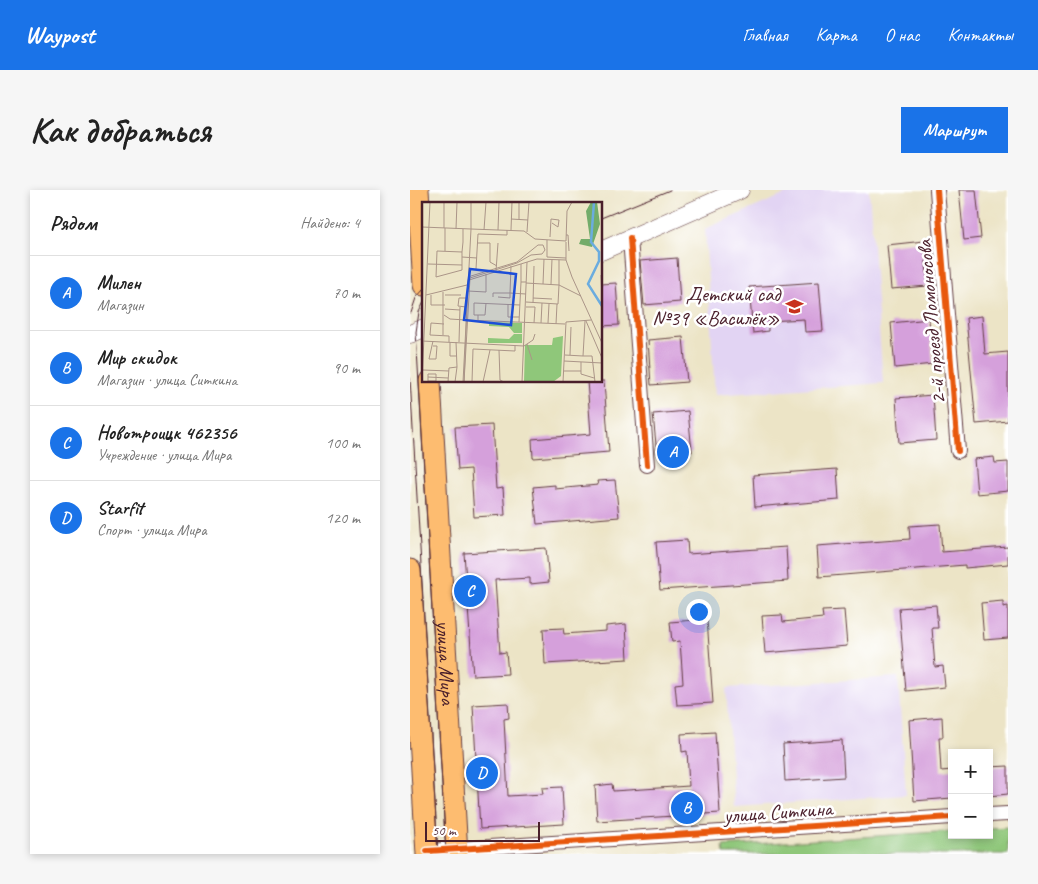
<!DOCTYPE html>
<html lang="ru">
<meta charset="utf-8">
<style>
:root{--surface:#fff;--page:#f6f6f6;--text:#222;--muted:#767676;--line:#e0e0e0;--accent:#1a73e8}
body{margin:0;font-family:Caveat,sans-serif;background:var(--page);color:var(--text)}
.controls{position:absolute;right:15px;bottom:15px;display:grid;overflow:hidden;border-radius:0px;box-shadow:0 2px 8px #0003}
.controls button{width:45px;height:45px;display:grid;place-items:center;padding:0;border:0;border-bottom:1px solid var(--line);background:var(--surface);color:var(--text);font:25px sans-serif}
.scale{position:absolute;left:15px;bottom:12px;width:115px;box-sizing:border-box;padding-left:5px;border:2px solid #4a1f2b;border-top:0;font-size:14px;line-height:18px;white-space:nowrap;color:#4a1f2b;-webkit-text-stroke:4px #fff;paint-order:stroke}
.you{position:absolute;left:288px;top:421px;width:18px;height:18px;margin:-12px;border:4px solid #fff;border-radius:50%;background:#1a73e8;box-shadow:0 0 0 8px #1a73e833}
.badge{display:grid;place-items:center;width:32px;height:32px;border-radius:50%;background:var(--accent);color:#fff;font-size:16px;font-weight:700}
.pin{position:absolute;translate:-50% -50%;border:2px solid #fff;box-shadow:0 1px 5px #0006}
.list{margin:0;padding:0;list-style:none}
h2{display:flex;justify-content:space-between;align-items:center;height:65px;margin:0;padding:0 20px;font-size:21px}
h2 small{font-size:16px;font-weight:400;color:var(--muted)}
.list li{display:grid;grid-template-columns:32px 1fr auto;gap:15px;align-items:center;box-sizing:border-box;height:75px;padding:0 20px;border-top:1px solid var(--line)}
.list b{display:block;font-size:19px;white-space:nowrap}
.list p{margin:0;font-size:16px;white-space:nowrap;color:var(--muted)}
.list em{font-size:16px;font-style:normal;color:var(--muted)}
.map{position:relative;flex:none;width:598px;height:664px;overflow:hidden;border-radius:0px}
header{display:flex;align-items:center;gap:30px;box-sizing:border-box;height:70px;padding:0 25px;background:var(--accent);color:#fff}
header strong{font-size:24px}
nav{display:flex;gap:28px;margin-inline-start:auto;font-size:18px}
.intro{display:flex;align-items:center;justify-content:space-between;box-sizing:border-box;height:120px;padding:0 30px}
h1{margin:0;font-size:35px}
.button{padding:12px 22px;border-radius:0px;background:var(--accent);color:#fff;font-size:18px;font-weight:700}
main{display:flex;gap:30px;padding:0 30px}
aside{flex:1;background:var(--surface);border-radius:0px;box-shadow:0 2px 8px #0003}
.map>svg:first-child{display:block}
.built{fill:#e2d4f3}
.green{fill:#8fc77a;stroke:#6c7352}
.building{fill:#d5a0db}
.lines{fill:none;stroke-linecap:round;stroke-linejoin:round}
.minor-casing{stroke:#623d42;stroke-width:16}
.tertiary-casing{stroke:#623d42;stroke-width:19}
.primary-casing{stroke:#623d42;stroke-width:23}
.minor{stroke:#fff;stroke-width:14}
.tertiary{stroke:#fff;stroke-width:18}
.primary{stroke:#fdbc70;stroke-width:21}
.tram{stroke:#4a1f2b;stroke-width:1}
.cycleway-casing{stroke:#fff;stroke-width:9}
.cycleway{stroke:#e8590c;stroke-width:6}
.labels{text-anchor:middle;dominant-baseline:central;stroke-width:5;stroke-linejoin:round;paint-order:stroke}
.poi-label{font-size:21px;fill:#4a1f2b;stroke:#fff;text-anchor:end}
.street-label{font-size:21px;fill:#4a1f2b;stroke:#fff}
.inset-river{fill:none;stroke:#6bacdf;stroke-width:2.5}
.inset-road{fill:none;stroke:#ab9588;stroke-width:1}
.view{fill:#1d4ed8;fill-opacity:0.15;stroke:#1d4ed8;stroke-width:2.5}
.inset-edge{fill:none;stroke:#4a1f2b;stroke-width:2.5}
</style>
<header>
<strong>Waypost</strong>
<nav><a>Главная</a><a>Карта</a><a>О нас</a><a>Контакты</a></nav>
</header>
<div class="intro"><h1>Как добраться</h1><a class="button">Маршрут</a></div>
<main>
<aside>
<h2>Рядом<small>Найдено: 4</small></h2>
<ul class="list">
<li><span class="badge">A</span><div><b>Милен</b><p>Магазин</p></div><em>70 m</em></li>
<li><span class="badge">B</span><div><b>Мир скидок</b><p>Магазин · улица Ситкина</p></div><em>90 m</em></li>
<li><span class="badge">C</span><div><b>Новотроицк 462356</b><p>Учреждение · улица Мира</p></div><em>100 m</em></li>
<li><span class="badge">D</span><div><b>Starfit</b><p>Спорт · улица Мира</p></div><em>120 m</em></li>
</ul>
</aside>
<div class="map">
<svg width="598" height="664" viewBox="0 0 598 664">
<rect width="100%" height="100%" fill="#fff"/>
<filter id="ink" filterUnits="userSpaceOnUse"><feTurbulence type="fractalNoise" baseFrequency=".02" numOctaves="2"/><feDisplacementMap in="SourceGraphic" scale="10" xChannelSelector="R" yChannelSelector="G"/><feConvolveMatrix kernelMatrix="1 2 1 2 8 2 1 2 1" color-interpolation-filters="sRGB"/></filter>
<filter id="wash" filterUnits="userSpaceOnUse"><feTurbulence type="fractalNoise" baseFrequency=".0096" numOctaves="4" result="noise"/><feDisplacementMap in="SourceGraphic" scale="20" xChannelSelector="R" yChannelSelector="G"/><feGaussianBlur stdDeviation="1.12" result="paint"/><feColorMatrix in="noise" values="0 0 0 0 0 0 0 0 0 0 0 0 0 0 0 0 0 1.4 0 .05"/><feComposite in="paint" operator="in"/></filter>
<g filter="url(#wash)">
<rect width="100%" height="100%" fill="#ece4c6"/>
<g class="built">
<polygon points="385,0 459,0 473,193 305,205 295,39"/>
<polygon points="488,487 496,605 324,617 316,498"/>
</g>
<polygon class="green" points="598,637 598,664 314,664 313,656 542,641 542,645 579,645 579,638"/>
<g id="blocks">
<g class="building">
<polygon points="549,0 566,0 571,48 554,50"/>
<polygon points="514,51 518,96 481,99 477,55"/>
<polygon points="267,68 270,112 234,115 230,71"/>
<polygon points="409,92 413,141 395,142 394,129 358,131 358,141 343,143 339,97"/>
<polygon points="206,93 209,135 191,136 191,94"/>
<polygon points="572,126 575,164 598,162 598,231 566,234 556,128"/>
<polygon points="519,129 523,174 485,178 481,133"/>
<polygon points="273,147 277,192 241,195 238,150"/>
<polygon points="177,191 194,191 199,262 123,268 122,249 181,244"/>
<polygon points="523,205 526,250 489,253 486,208"/>
<polygon points="278,221 282,262 247,265 243,224"/>
<polygon points="82,235 86,299 93,298 95,325 64,327 61,279 48,280 45,237"/>
<polygon points="584,267 585,273 598,272 598,301 567,304 564,269"/>
<polygon points="427,279 429,310 345,317 343,285"/>
<polygon points="205,290 209,327 127,334 123,297 145,295 145,299 188,295 187,291"/>
<polygon points="530,334 532,362 598,357 598,374 555,378 555,375 409,387 407,356 500,349 499,336"/>
<polygon points="277,350 278,364 376,357 378,391 250,400 246,352"/>
<polygon points="136,358 139,392 120,394 120,388 85,390 90,463 96,462 98,484 63,486 54,363"/>
<polygon points="593,411 593,417 598,416 598,448 574,450 571,413"/>
<polygon points="526,415 528,438 522,438 525,477 533,476 535,497 496,501 489,418"/>
<polygon points="434,420 437,456 355,463 352,426 372,425 373,432 413,428 412,421"/>
<polygon points="297,429 303,513 267,515 265,494 273,493 270,451 262,452 260,432"/>
<polygon points="216,434 218,469 135,474 133,439 153,438 154,444 196,441 196,436"/>
<polygon points="98,513 99,528 94,529 98,606 133,604 132,598 152,597 154,634 70,639 63,515"/>
<polygon points="532,527 533,547 529,547 531,581 542,580 542,608 504,611 499,530"/>
<polygon points="305,542 310,623 187,631 185,596 202,594 203,601 279,596 277,561 272,562 271,544"/>
<polygon points="432,550 434,587 375,591 373,554"/>
<polygon points="598,576 598,604 579,606 579,577"/>
</g>
</g>
</g>
<g filter="url(#ink)">
<use href="#blocks" fill-opacity="0" stroke="#623d42" stroke-width="1"/>
<g class="lines">
<defs>
<g id="minor">
<polyline points="527,0 548,261"/>
<polyline points="220,48 237,275"/>
<polyline points="579,625 598,624"/>
<polyline points="17,661 542,627"/>
</g>
<g id="tertiary">
<polyline points="191,61 330,0"/>
<polyline points="0,144 14,138"/>
</g>
<g id="primary">
<polyline points="8,0 14,95"/>
<path id="s1" d="M20 191 47 664"/>
<polyline points="0,380 17,664"/>
</g>
</defs>
<use href="#minor" class="minor-casing"/>
<use href="#tertiary" class="tertiary-casing"/>
<use href="#primary" class="primary-casing"/>
<use href="#minor" class="minor"/>
<use href="#tertiary" class="tertiary"/>
<use href="#primary" class="primary"/>
<g class="tram">
<polyline points="191,28 260,0"/>
<polyline points="14,112 9,122 6,142 36,664"/>
<polyline points="1,123 6,108 14,99"/>
<polyline points="0,188 28,664"/>
</g>
<defs>
<g id="cycleway">
<polyline points="527,0 548,261"/>
<polyline points="220,48 237,275"/>
<polyline points="17,661 542,627"/>
</g>
</defs>
<use href="#cycleway" class="cycleway-casing"/>
<use href="#cycleway" class="cycleway"/>
</g>
</g>
<defs>
<symbol id="school-bare" viewBox="-9 -9 18 18"><path d="M0-5L7-2L0 1L-7-2ZM-4 1L0 2.5L4 1V4Q0 6-4 4Z" fill="#c8321e" stroke="#fff" stroke-width="2.5" paint-order="stroke"/></symbol>
</defs>
<g fill-rule="evenodd">
<use href="#school-bare" x="372" y="104" width="25" height="25"/>
</g>
<g class="labels">
<g class="poi-label">
<text x="370" y="104">Детский сад<tspan x="370" dy="24">№39 «Василёк»</tspan></text>
</g>
<g class="street-label">
<text transform="translate(521 132) rotate(-95)">2-й проезд Ломоносова</text>
<text stroke="none"><textPath href="#s1" startOffset="282">улица Мира</textPath></text>
<text transform="translate(368 622) rotate(-4)">улица Ситкина</text>
</g>
</g>
<g transform="translate(12 12)">
<rect width="180" height="180" fill="#ece4c6"/>
<path d="M67 120 100 121V131H92L87 125 67 124ZM92 132H100V141H66V136L87 137ZM141 134 139 174 131 180H102L103 143H130L131 136Z" fill="#8fc77a"/>
<path d="M169 0H175L178 22 170 45 157 42 159 37H168L164 9Z" fill="#73ac6a"/>
<path class="inset-river" d="M172 0 169 40 177 50V59L166 82 180 104"/>
<path class="inset-road" d="M89 17 106 18M97 17V0M0 25 49 27V0M22 26V0M34 27 35 0M49 27 102 29 113 37 144 39 145 9 150 0M62 28 64 0M76 28 77 0M89 28 90 0M105 30 107 0M144 33H146L147 49M128 35 129 17 137 18 136 25 130 21M125 38V55L144 56M144 40V58L150 75 180 141M55 41H68V60L75 64M23 49V26M40 50 15 49 14 75 40 68V50L41 40V27M40 55 55 56M6 62 40 63M89 64 88 91 104 92M54 67 56 32 85 33V28M74 69 76 41M179 73 180 97M47 78 115 57 144 58M99 80V62M104 81 137 83V58M121 82 122 57M129 82 130 57M46 89 64 90V72M21 90V133M4 93 45 83M9 93V103H23M23 93H39M71 95V91H88V96L76 95M111 96 130 97M104 100 136 102 137 83 159 94M111 101 112 64M86 102V115H97M44 105 36 104 37 96H45M104 105H113L112 121M23 107 38 108M22 113 28 117 44 118M56 113H63L64 101M45 118 143 122M56 119V113H52V101L98 103M163 119 161 154H170L173 180M164 119 180 156M97 120 99 80H104M119 121 120 101M126 121 127 102M22 122 9 121 8 133 27 134V140M134 122 135 102M0 139 102 144 111 138 113 132M28 140V154H35M34 140 35 165M37 140 38 105M105 142 110 158M11 144H15L14 157H7L11 139M77 148 78 178 82 180M143 153 161 154M148 153 149 125M142 159 180 161M159 160V172L172 176M1 168 27 169M142 169H159M6 172H14V179H6ZM6 175 26 176M0 180 8 0M26 180 27 166 35 165 33 180M41 180 49 27M42 180 46 79 47 75 49 74 95 60 116 43H121L123 48 120 52 109 53 95 61 48 76 42 180M50 180 51 147 93 149V143M61 180 68 148M100 180 105 60M141 180 144 120 169 118"/>
<path class="view" d="M48 67 94 72 89 123 42 118Z"/>
<rect width="180" height="180" class="inset-edge"/>
</g>
</svg>
<div class="controls">
<button>+</button>
<button>−</button>
</div>
<div class="scale">50 m</div>
<div class="you"></div>
<div class="pin badge" style="left:263px;top:262px">A</div>
<div class="pin badge" style="left:277px;top:618px">B</div>
<div class="pin badge" style="left:60px;top:401px">C</div>
<div class="pin badge" style="left:72px;top:583px">D</div>
</div>
</main>
